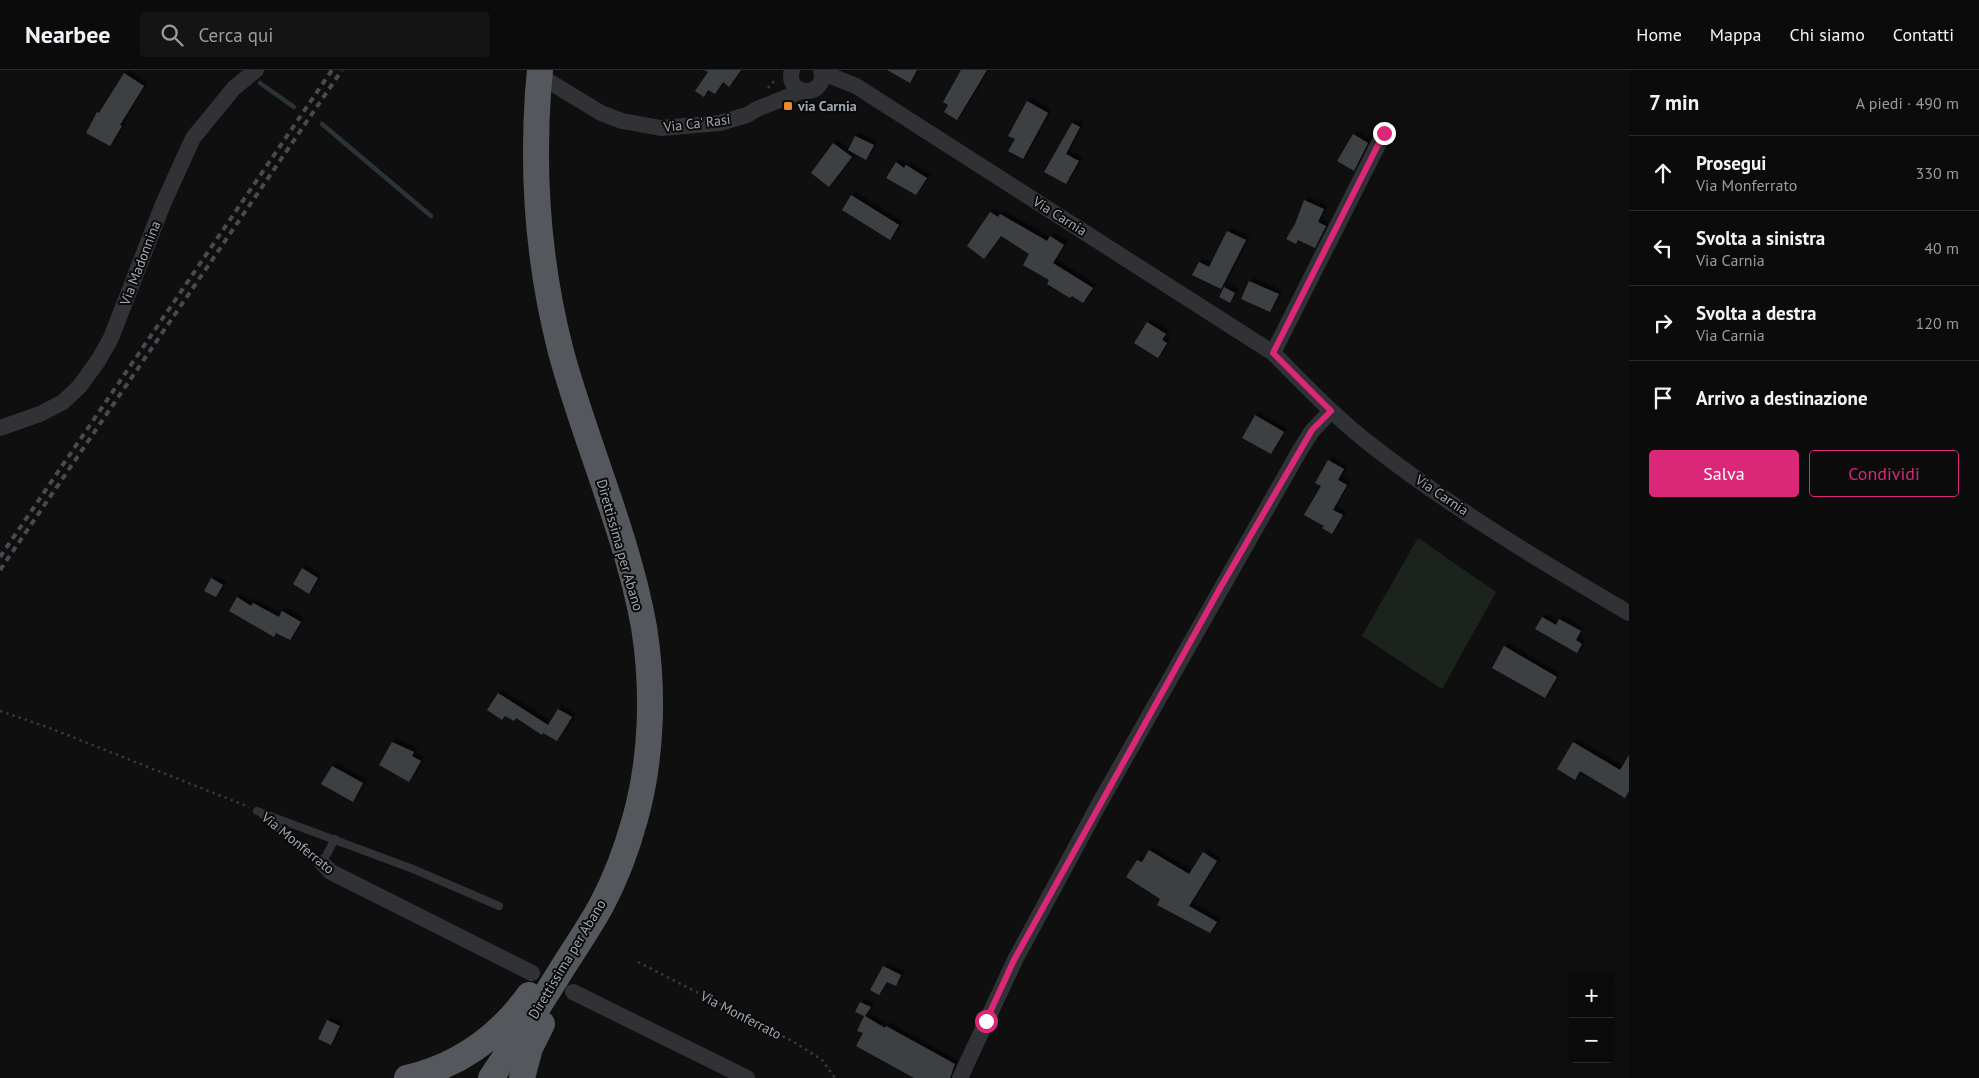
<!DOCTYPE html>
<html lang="it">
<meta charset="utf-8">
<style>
:root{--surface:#0b0b0c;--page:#141415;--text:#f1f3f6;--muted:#9a9b9d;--line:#2b2b2d;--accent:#db2777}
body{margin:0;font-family:"PT Sans",sans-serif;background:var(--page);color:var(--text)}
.controls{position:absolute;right:15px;bottom:15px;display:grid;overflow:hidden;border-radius:5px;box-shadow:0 2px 8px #0003}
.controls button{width:45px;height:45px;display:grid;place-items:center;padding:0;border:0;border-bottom:1px solid var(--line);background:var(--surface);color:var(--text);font:25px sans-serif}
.stop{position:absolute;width:15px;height:15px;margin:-11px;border:4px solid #db2777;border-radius:50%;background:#fff}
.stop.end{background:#db2777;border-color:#fff;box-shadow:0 1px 5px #0008}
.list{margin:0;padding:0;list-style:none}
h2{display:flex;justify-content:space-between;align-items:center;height:65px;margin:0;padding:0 20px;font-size:21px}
h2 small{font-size:16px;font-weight:400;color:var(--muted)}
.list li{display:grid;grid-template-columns:32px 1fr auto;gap:15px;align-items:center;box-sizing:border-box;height:75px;padding:0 20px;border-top:1px solid var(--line)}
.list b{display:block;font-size:19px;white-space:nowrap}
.list p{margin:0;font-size:16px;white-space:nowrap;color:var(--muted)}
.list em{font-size:16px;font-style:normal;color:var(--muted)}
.actions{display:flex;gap:10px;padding:15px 20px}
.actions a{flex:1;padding:11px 0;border:1px solid var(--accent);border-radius:5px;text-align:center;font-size:18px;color:var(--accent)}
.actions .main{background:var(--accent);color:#fff}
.icon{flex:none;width:28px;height:28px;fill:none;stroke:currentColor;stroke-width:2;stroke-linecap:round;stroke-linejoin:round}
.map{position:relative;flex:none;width:1629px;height:1008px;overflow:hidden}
header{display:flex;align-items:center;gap:30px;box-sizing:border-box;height:70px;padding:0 25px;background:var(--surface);border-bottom:1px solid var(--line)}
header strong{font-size:24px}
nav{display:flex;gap:28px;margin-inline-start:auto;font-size:18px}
.search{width:350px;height:45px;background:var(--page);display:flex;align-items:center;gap:12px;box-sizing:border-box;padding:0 18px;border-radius:5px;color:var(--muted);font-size:19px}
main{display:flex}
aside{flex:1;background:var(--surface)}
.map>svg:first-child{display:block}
.green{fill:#1c231c}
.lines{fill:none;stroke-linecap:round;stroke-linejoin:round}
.stream{stroke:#293338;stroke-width:4.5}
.building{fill:#3e3f43;filter:url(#shadow)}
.path{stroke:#36393c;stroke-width:2.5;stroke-dasharray:2.5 4;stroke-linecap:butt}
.service{stroke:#303235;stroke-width:8}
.minor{stroke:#303235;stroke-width:16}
.trunk{stroke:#54585d;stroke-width:26}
.rail{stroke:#474a4e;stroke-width:4;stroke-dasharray:6 5;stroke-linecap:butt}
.trunk-bridge{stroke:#54585d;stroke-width:26}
.route{stroke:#db2777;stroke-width:6}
.poi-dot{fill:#e98c2e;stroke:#0a0a0b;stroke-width:2}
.labels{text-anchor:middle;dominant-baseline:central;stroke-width:4;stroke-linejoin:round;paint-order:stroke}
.poi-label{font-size:14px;font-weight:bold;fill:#a0a8b1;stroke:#0a0a0b;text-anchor:start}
.street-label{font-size:14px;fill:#a0a8b1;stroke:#0a0a0b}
</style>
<header>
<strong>Nearbee</strong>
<div class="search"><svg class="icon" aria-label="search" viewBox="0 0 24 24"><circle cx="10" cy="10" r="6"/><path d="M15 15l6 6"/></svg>Cerca qui</div>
<nav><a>Home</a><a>Mappa</a><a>Chi siamo</a><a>Contatti</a></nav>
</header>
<main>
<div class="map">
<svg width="1629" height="1008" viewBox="0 0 1629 1008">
<defs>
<filter id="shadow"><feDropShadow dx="3.5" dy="-3.5" stdDeviation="1" flood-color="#0009"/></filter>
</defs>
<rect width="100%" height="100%" fill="#0f0f10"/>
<polygon class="green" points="1418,468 1496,522 1442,619 1362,566"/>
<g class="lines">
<g class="stream">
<polyline points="260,13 294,37"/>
<polyline points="322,54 431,146"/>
</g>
</g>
<g class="building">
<polygon points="704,0 741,0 729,17 723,12 715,24 708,20 704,27 695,21 708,2"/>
<polygon points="887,0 917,0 910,13"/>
<polygon points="961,0 987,0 957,50 944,42 948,35 943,32"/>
<polygon points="124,3 144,16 120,55 122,56 110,76 86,63 97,42 99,43"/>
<polygon points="1027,31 1048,43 1023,89 1008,81 1015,69 1008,66"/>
<polygon points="1072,53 1080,57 1066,84 1079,91 1066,114 1044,102"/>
<polygon points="1353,64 1368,73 1354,101 1337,91"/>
<polygon points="855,66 874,75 866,90 848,80"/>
<polygon points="833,73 852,87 829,117 811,103"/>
<polygon points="896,92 904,98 906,95 927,108 916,125 886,108"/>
<polygon points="851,125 899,155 890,170 842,140"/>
<polygon points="1304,130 1324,139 1318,152 1326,156 1315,178 1298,170 1296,174 1286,169 1295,154"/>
<polygon points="990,142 998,147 1000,144 1047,171 1050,166 1064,175 1053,193 1093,218 1083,233 1072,226 1070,228 1047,214 1049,210 1023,195 1029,184 1001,166 984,189 967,176"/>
<polygon points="1227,161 1246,170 1221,219 1192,205 1199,192 1209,197"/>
<polygon points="1249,211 1279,224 1270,242 1241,229"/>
<polygon points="1224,217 1235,223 1230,233 1219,227"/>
<polygon points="1147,252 1166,264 1162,270 1167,273 1158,288 1134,273"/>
<polygon points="1255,345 1284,362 1271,384 1242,368"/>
<polygon points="1328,390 1344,399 1338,410 1347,415 1333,440 1343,445 1332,464 1322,458 1324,456 1304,445 1321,416 1315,413"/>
<polygon points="302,498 318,508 309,524 293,514"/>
<polygon points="211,508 223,515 216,527 204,521"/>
<polygon points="237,527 251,536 253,533 279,547 282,541 301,552 290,570 276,563 274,567 229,541"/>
<polygon points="1542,547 1556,555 1559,549 1581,561 1576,570 1582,574 1577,583 1535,559"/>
<polygon points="1504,576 1557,607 1545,628 1492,598"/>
<polygon points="498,623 548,655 542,665 516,648 514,651 505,646 502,650 487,640"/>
<polygon points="558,639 572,647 557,671 543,663"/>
<polygon points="392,672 414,682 412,686 421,691 409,712 379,695"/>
<polygon points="1573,672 1620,700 1629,685 1629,721 1625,728 1580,701 1575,710 1557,699"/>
<polygon points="332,696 363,713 353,732 321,714"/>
<polygon points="1149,780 1189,804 1203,782 1217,791 1189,836 1217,852 1210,863 1157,835 1160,829 1126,807 1137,790 1142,792"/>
<polygon points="883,896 901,905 896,916 887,912 879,925 870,920"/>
<polygon points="860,932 871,937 865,946 885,958 886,956 955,994 950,1008 914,1008 856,976 863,963 857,961 864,946 855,942"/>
<polygon points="327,950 340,956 331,975 318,969"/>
</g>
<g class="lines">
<g class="path">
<polyline points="768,18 776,9"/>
<polyline points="0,641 47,657 249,737"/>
<polyline points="638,892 794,972 822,990 835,1008"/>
</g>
<g class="service">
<polyline points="257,741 413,799 499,836"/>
<polyline points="263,745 322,793 335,769"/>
</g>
<g class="minor">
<path d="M792 0C784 28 829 28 821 0"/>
<polyline points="535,3 601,43 622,51 661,58 720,53 747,45 757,39 802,21"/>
<path d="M822 6H831L856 16 1273 283C1306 316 1338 350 1375 378 1455 440 1542 492 1629 543"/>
<polyline points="1273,283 1384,63"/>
<polyline points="0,358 40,344 63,332 79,317 98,291 111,268 163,134 193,68 234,18 256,0"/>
<polyline points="322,793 331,802 343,808 532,903"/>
<polyline points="573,922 747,1008"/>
<polyline points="960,1008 1015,890 1099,734 1300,380 1312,361 1331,341"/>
</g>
<g class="trunk">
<path d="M407 1008C458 996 498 968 529 925"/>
<path d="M491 1008C516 971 541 933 565 894 577 875 590 856 601 836 615 810 627 778 635 749 652 688 654 620 644 557 627 463 586 374 561 282 539 197 532 111 538 23"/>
<polyline points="522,1008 530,978 542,954"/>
</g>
<g class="rail">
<polyline points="0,487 332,0"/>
<polyline points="0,500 342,0"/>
</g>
<polyline class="trunk-bridge" points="538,23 540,0"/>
</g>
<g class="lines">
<polyline class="route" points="986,951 1014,890 1219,520 1312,360 1331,341 1273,283 1384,63"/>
</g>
<rect class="poi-dot" x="783" y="31" width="10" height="10" rx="2.5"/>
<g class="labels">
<g class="poi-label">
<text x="798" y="36">via Carnia</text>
</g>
<g class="street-label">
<text transform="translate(697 53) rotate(-7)">Via Ca' Rasi</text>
<text transform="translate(1060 146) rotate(32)">Via Carnia</text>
<text transform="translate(140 193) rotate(-69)">Via Madonnina</text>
<text transform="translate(1442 425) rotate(34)">Via Carnia</text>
<text transform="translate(620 475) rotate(74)">Direttissima per Abano</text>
<text transform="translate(298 773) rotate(39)">Via Monferrato</text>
<text transform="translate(567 889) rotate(-59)">Direttissima per Abano</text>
<text transform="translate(741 945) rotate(27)">Via Monferrato</text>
</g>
</g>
</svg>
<div class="controls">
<button>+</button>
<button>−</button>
</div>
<div class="stop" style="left:986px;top:951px"></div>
<div class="stop end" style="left:1384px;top:63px"></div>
</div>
<aside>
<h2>7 min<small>A piedi · 490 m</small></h2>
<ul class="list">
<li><svg class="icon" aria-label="ahead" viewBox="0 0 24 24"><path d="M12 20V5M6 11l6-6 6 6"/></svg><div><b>Prosegui</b><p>Via Monferrato</p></div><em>330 m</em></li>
<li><svg class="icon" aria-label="left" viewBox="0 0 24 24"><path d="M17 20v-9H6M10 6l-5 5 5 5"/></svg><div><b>Svolta a sinistra</b><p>Via Carnia</p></div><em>40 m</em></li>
<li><svg class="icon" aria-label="right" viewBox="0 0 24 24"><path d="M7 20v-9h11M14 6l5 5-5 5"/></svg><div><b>Svolta a destra</b><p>Via Carnia</p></div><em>120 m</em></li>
<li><svg class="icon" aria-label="arrive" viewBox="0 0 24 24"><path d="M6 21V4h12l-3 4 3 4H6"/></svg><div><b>Arrivo a destinazione</b></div></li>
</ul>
<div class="actions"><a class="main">Salva</a><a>Condividi</a></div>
</aside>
</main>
